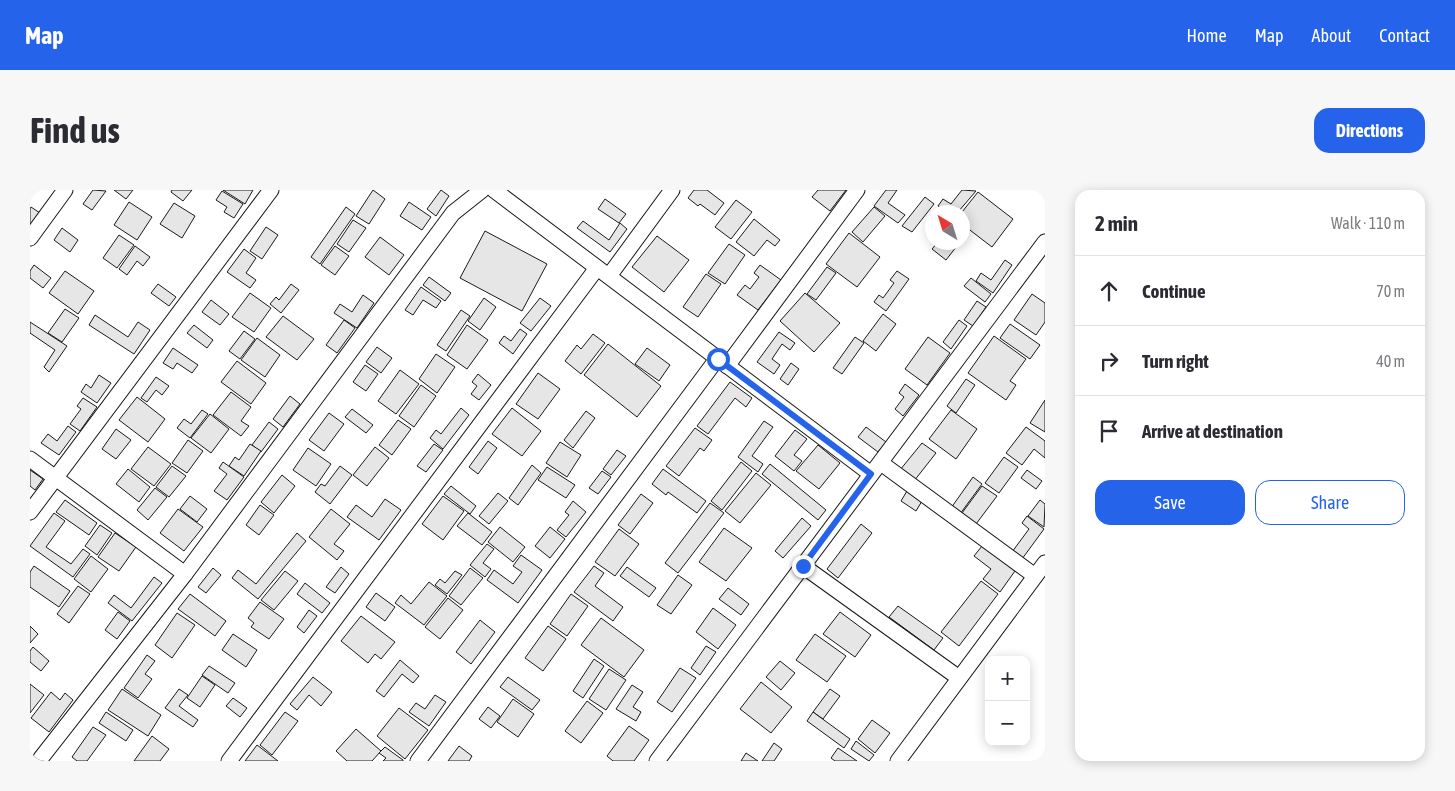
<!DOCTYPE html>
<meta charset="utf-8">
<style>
:root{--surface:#fff;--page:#f7f7f7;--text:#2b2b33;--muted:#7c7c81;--line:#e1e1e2;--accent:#2563eb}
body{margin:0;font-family:"Asap Condensed",sans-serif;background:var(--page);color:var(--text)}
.controls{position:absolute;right:15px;bottom:15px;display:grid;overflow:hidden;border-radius:10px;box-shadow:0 2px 12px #0003}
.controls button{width:45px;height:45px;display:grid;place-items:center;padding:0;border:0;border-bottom:1px solid var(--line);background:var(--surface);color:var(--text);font:25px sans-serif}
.compass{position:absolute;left:895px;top:15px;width:45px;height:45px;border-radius:50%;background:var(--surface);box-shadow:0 2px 12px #0003;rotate:322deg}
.stop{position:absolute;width:15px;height:15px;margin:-11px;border:4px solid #2563eb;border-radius:50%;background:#fff}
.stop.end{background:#2563eb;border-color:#fff;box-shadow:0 1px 5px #0008}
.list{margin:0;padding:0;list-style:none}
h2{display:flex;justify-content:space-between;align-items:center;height:65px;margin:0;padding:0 20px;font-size:21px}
h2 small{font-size:16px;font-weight:400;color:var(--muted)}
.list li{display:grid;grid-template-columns:32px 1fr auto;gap:15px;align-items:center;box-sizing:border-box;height:70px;padding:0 20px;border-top:1px solid var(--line)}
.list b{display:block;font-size:19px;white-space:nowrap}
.list em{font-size:16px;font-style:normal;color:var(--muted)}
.actions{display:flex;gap:10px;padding:15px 20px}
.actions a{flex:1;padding:11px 0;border:1px solid var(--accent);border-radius:15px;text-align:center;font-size:18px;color:var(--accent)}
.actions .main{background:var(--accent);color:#fff}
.icon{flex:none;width:28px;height:28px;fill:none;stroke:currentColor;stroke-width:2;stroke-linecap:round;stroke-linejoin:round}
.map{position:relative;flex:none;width:1015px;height:571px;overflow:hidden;border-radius:15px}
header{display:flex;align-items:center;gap:30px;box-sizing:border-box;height:70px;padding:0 25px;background:var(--accent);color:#fff}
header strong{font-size:24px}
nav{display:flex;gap:28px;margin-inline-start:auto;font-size:18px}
.intro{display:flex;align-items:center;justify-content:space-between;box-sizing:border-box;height:120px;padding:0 30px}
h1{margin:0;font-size:35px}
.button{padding:12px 22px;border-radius:15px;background:var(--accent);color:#fff;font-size:18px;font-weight:700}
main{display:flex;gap:30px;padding:0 30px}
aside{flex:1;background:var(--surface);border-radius:15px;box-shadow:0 2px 12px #0003}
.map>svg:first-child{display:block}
.building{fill:#e6e6e6;stroke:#1a1a1a}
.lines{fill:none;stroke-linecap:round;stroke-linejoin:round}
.street-casing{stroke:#1a1a1a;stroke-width:17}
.street{stroke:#fff;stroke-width:15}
.route{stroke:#2563eb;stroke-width:6}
</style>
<header>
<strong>Map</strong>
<nav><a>Home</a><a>Map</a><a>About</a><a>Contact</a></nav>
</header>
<div class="intro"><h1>Find us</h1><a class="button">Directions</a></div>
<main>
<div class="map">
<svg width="1015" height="571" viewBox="0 0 1015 571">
<rect width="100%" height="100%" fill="#fff"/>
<g class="building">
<polygon points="63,0 76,1 62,20 53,14"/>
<polygon points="84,0 103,0 96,9"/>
<polygon points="142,0 162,0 153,11 141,2"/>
<polygon points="193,0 223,0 215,14"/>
<polygon points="343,0 355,9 339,34 326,26"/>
<polygon points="411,0 419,6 406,26 397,19"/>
<polygon points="664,0 677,0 694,13 685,25 670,14 668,16 658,8"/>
<polygon points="788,0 816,0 800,21 782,7"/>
<polygon points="856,0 867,0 858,13 875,25 868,33 844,16"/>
<polygon points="932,0 946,1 928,22 916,22 908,16 913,9 921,14"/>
<polygon points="192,1 213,14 204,28 194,22 197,17 186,10"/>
<polygon points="948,2 983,29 962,57 932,34 932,22"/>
<polygon points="895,7 904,14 882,42 872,36"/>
<polygon points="575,9 596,24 589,33 568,19"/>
<polygon points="706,10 722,22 701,49 685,37"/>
<polygon points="99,12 122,27 107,50 84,35"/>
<polygon points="379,12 401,27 392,40 370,26"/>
<polygon points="144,13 165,26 152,48 130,34"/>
<polygon points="1,17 10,23 0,38 0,19"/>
<polygon points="316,17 325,24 290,74 281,67"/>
<polygon points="844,17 855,26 833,52 822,42"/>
<polygon points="724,29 750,50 745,56 737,50 724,66 706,52"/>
<polygon points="323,30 336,38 319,62 307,54"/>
<polygon points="553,31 579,50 590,33 597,39 580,62 547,38"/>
<polygon points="236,37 248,45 232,69 220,61"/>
<polygon points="32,38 48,50 40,62 24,50"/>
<polygon points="455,41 517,74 492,121 430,88"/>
<polygon points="819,43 850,67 827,97 796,74"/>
<polygon points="89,45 104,55 87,78 73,68"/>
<polygon points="627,46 659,70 634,102 602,77"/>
<polygon points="350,47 374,65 359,85 335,67"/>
<polygon points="908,52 930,52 916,70 902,59"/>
<polygon points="699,54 715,65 695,94 678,83"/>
<polygon points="105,56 120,67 113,76 107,71 97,85 89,79"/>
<polygon points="305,56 319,66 305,85 291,75"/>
<polygon points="214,59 226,68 216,83 226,90 220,98 197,82"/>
<polygon points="975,70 982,75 963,103 946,91 951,83 961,90"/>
<polygon points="4,75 21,88 13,98 0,88 0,81"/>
<polygon points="730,75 751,90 728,120 707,105 715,95 720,99 729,87 724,83"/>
<polygon points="797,77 806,83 786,110 777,104"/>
<polygon points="35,81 64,101 48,124 19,103"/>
<polygon points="867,81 879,89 856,121 844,112 849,105 853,108 864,93 860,90"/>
<polygon points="676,84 691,94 668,127 653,117"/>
<polygon points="399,87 421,103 415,111 393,95"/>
<polygon points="941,88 961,104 955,112 934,96"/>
<polygon points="128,94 146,107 139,116 121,103"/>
<polygon points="261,94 269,100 251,123 240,114 246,107 249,110"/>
<polygon points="391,97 411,111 406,118 393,110 383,125 375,120"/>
<polygon points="220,103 241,118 224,142 202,127"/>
<polygon points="775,103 810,133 784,162 750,131"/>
<polygon points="1002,104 1015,113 1015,132 1006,145 984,130"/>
<polygon points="333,105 344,113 327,138 304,123 310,114 322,122"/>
<polygon points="454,108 466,117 450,140 438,131"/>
<polygon points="510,108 521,116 501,141 490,133"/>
<polygon points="181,110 199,124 190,135 172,122"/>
<polygon points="947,111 956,117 943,136 934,130"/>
<polygon points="35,119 49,128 32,152 18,143"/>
<polygon points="431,120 440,126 416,161 407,155"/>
<polygon points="853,124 866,134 846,161 833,151"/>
<polygon points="65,125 98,147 108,132 120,140 104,164 59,135"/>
<polygon points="253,126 284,149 267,170 236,147"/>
<polygon points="314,130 325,138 307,163 296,155"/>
<polygon points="929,130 937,136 921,159 913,152"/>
<polygon points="0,132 37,156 19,182 14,177 25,160 0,143"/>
<polygon points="980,134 1010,155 1000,169 970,148"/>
<polygon points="164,135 183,150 177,158 157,143"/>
<polygon points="437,135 458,150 437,179 417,165"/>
<polygon points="490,139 497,144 483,164 469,153 474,146 481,151"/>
<polygon points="214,141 225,149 210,169 199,161"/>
<polygon points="749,142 765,153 760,160 752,154 742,169 750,175 744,184 727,172"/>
<polygon points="563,144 575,153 551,184 535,171 547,155 551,159"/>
<polygon points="964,146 996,169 980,191 986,195 976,210 938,183"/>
<polygon points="825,147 834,153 812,184 803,178"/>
<polygon points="898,147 920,163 897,195 875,179"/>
<polygon points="227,148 250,165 235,187 211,170"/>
<polygon points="578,154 631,196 607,227 554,185"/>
<polygon points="347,157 362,168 351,183 336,172"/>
<polygon points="143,158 168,175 162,183 147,173 143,179 133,173"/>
<polygon points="617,158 640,175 629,191 605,174"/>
<polygon points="406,164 425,177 407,203 389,189"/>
<polygon points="207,171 236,193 221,214 191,192"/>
<polygon points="761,173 769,179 758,195 750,189"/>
<polygon points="335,175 348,184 336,201 323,192"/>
<polygon points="370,180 389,194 366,224 348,211"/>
<polygon points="508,183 530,199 508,229 486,214"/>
<polygon points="448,184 461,195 449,210 441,204 447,196 442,192"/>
<polygon points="69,185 81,193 67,213 51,202 56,194 61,198"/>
<polygon points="126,187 139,196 132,205 126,200 117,212 111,208"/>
<polygon points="936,189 945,195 926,223 917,216"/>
<polygon points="700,192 722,208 716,217 705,208 678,244 667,236"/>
<polygon points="875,194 889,205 873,226 865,219 874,207 869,203"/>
<polygon points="391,195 406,206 384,237 369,226"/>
<polygon points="201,202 221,217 211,231 219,236 211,246 183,225"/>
<polygon points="260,206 270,214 253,237 243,229"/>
<polygon points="107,207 135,229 118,252 89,230"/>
<polygon points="53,208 67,217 50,241 40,234 51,219 47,216"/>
<polygon points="1015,210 1015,242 1000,233"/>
<polygon points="431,218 439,225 413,259 400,248 406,240 411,244"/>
<polygon points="482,218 511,241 492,266 462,244"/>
<polygon points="322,219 343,235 336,243 315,227"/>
<polygon points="172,220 178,224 160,248 147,238 154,229 161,234"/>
<polygon points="921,220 947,239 926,269 899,249"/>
<polygon points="556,221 565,228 543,258 534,250"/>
<polygon points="299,223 314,234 294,261 279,250"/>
<polygon points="180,224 199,239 181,263 161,248"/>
<polygon points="368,230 381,239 362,265 349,255"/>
<polygon points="734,231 743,237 722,266 733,274 728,282 708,267"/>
<polygon points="239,232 248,239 231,262 222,255"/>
<polygon points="38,236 46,242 29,265 11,253 18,244 27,251"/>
<polygon points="836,237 856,252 848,262 828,247"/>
<polygon points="996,237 1015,251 1015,268 1004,259 992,275 976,263"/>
<polygon points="665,238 682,250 674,261 670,258 649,286 636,276"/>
<polygon points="86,239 101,250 86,269 72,259"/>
<polygon points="765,240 777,249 764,265 772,271 764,281 745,266"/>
<polygon points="158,250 173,261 157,283 142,273"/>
<polygon points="458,251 467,258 448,284 439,277"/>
<polygon points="530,252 551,265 537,287 516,273"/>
<polygon points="892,253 906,263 884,291 870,280"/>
<polygon points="220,254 231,261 214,286 199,276 205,267 209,270"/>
<polygon points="404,254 413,260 396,282 387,276"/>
<polygon points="788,255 810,273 789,299 766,281"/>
<polygon points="118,257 141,274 124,296 101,279"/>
<polygon points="345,257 359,268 337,296 323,285"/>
<polygon points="278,258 301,274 286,296 263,280"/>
<polygon points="587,260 596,266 581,285 573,279"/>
<polygon points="974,267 988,277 969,303 955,293"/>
<polygon points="193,272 214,287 197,310 184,301 197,284 189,278"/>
<polygon points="711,272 722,281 692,320 681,311"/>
<polygon points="740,274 796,320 788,330 732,284"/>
<polygon points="502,275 511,283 488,315 479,308"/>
<polygon points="142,276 156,286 139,307 126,297"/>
<polygon points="310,276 322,285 300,314 285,302 291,294 295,296"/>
<polygon points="517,277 545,295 536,308 508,290"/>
<polygon points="98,279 120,297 109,312 86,294"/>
<polygon points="633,279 676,311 667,323 638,302 636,305 622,294"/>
<polygon points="0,280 13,289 5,300 0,296"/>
<polygon points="997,280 1012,291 1006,299 991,288"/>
<polygon points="572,281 581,287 568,304 559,298"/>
<polygon points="726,283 741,295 710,333 695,321"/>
<polygon points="252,285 265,296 244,323 231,312"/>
<polygon points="943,287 952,294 930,324 921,318"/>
<polygon points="421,296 446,316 440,324 414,304"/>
<polygon points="952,296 967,306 946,334 932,323"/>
<polygon points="125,298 137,307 118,330 107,320"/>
<polygon points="877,301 892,311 886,321 871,311"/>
<polygon points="468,303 478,311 459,334 449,326"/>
<polygon points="611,304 623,313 600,344 588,335"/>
<polygon points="160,306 177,319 167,332 150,319"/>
<polygon points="413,306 434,321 413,350 392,334"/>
<polygon points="355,309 371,320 349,350 317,327 326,315 342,327"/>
<polygon points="35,310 67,333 59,345 26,322"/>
<polygon points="1010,310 1015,314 1014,337 998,326"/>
<polygon points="543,311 556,322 536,347 527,340 539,325 535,322"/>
<polygon points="680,313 694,323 648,383 635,373"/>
<polygon points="230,315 244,325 229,345 216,335"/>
<polygon points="148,319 173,337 154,361 130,343"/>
<polygon points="301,319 320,334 304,354 314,361 307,370 279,347"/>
<polygon points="24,323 35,331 16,357 41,374 53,359 60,364 43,387 0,356"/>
<polygon points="438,323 462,342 452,355 427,336"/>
<polygon points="997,326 1014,339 992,369 982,362 999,339 992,333"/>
<polygon points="772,328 781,336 753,368 745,361"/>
<polygon points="831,334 842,343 808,388 797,379"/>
<polygon points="70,335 82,343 67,365 55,356"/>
<polygon points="470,337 495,357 483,372 458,352"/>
<polygon points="520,337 535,349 520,368 505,356"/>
<polygon points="694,338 722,358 696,391 669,372"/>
<polygon points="589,339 609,354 585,386 565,372"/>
<polygon points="85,343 106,357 89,381 68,367"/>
<polygon points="267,343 276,351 228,409 202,388 208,380 226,394"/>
<polygon points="457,354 464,359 453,373 461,379 455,387 440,375"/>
<polygon points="952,356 985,381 970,402 953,389 961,379 944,366"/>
<polygon points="491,365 512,380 488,413 457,390 464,380 483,394 492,382 483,376"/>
<polygon points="61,366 78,379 61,402 44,389"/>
<polygon points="4,376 40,401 29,417 0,397 0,382"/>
<polygon points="564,376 574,383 565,396 593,417 583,431 544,402"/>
<polygon points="311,377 319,384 305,403 296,397"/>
<polygon points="597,377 626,398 619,407 590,386"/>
<polygon points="183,378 191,385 176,403 168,397"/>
<polygon points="440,378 453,388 431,415 419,406"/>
<polygon points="255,381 268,391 244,420 231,410"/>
<polygon points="425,381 432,385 417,404 405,395 410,389 415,393"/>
<polygon points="648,385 662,395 641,424 627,415"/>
<polygon points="124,387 132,393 102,431 78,413 84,405 101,418"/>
<polygon points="951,391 968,404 929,456 911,442"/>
<polygon points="399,392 417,406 394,435 365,413 371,405 381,414"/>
<polygon points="275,393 300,413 292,423 267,404"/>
<polygon points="48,396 60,404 39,433 27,424"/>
<polygon points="698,398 719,414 711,425 689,409"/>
<polygon points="346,403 365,417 355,431 336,417"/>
<polygon points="160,404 196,431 185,446 148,419"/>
<polygon points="541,404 558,416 537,446 520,434"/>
<polygon points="418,408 433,420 410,449 395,437"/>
<polygon points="230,412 254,429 239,449 221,437 224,433 218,428"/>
<polygon points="868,416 913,448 904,460 859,427"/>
<polygon points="683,418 706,435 688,459 666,442"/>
<polygon points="279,420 287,426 274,443 267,437"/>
<polygon points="88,422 100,431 87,449 75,440"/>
<polygon points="810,422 841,445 825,467 793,444"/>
<polygon points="147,423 165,435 142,468 125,455"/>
<polygon points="331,426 365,452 351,469 345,464 338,473 311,451"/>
<polygon points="571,428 614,460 594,487 551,455"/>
<polygon points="450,430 465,442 441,474 426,462"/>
<polygon points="0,436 8,444 0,453"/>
<polygon points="518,436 536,449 513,481 495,468"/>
<polygon points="203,444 227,460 216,477 192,460"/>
<polygon points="785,444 816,466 797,492 766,470"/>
<polygon points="676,456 686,462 670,485 661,478"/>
<polygon points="3,457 19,471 11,481 0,472 0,461"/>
<polygon points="117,465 125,471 115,484 122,489 108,508 94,498"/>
<polygon points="564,469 574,476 553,508 543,501"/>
<polygon points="370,470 389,486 383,493 372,484 354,507 346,501"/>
<polygon points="750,471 765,483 751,500 736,487"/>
<polygon points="179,476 205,493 198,503 172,485"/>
<polygon points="650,478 666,488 642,522 627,512"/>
<polygon points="579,479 596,490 576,520 559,509"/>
<polygon points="172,486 185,495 170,517 157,508"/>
<polygon points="283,487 302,502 291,516 279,505 267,520 260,514"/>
<polygon points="478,487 510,510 502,520 470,497"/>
<polygon points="731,492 762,517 741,543 710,519"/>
<polygon points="0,494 14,505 0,523"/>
<polygon points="602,495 613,502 603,517 611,522 606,531 586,519"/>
<polygon points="92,499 131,525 118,546 78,520"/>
<polygon points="149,499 158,505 149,516 168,530 163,537 135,518"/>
<polygon points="800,499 810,506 793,529 783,522"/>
<polygon points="21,502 30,510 35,503 43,510 19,542 1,528"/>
<polygon points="405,505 416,512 399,536 379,522 386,513 395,519"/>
<polygon points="203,508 217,518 210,527 196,516"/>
<polygon points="483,509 504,524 488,547 467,532"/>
<polygon points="557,511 573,523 551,553 535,541"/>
<polygon points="458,517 470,526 461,538 449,529"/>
<polygon points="369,518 398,540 375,569 347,546"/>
<polygon points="76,522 103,540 96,551 69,533"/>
<polygon points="255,522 268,531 242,565 230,555"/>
<polygon points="783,522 820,549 814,558 777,531"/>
<polygon points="842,530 860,543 845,563 828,549"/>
<polygon points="599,536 619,550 604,571 583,571 577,566"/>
<polygon points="63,537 76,545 57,571 47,571 42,567"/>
<polygon points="326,539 351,561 342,571 317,571 306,561"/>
<polygon points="122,546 139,559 130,571 104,571"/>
<polygon points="826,551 844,565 839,571 821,559"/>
<polygon points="744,553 752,559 744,571 732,571"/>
<polygon points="227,555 248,571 215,571"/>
<polygon points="429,556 442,566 439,571 418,571"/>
<polygon points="355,557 373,570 373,571 353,571 356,568 349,563"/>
<polygon points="808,558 827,571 805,571 801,568"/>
<polygon points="716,563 728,571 711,571"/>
</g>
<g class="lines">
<defs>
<g id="street">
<polyline points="464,0 841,284"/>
<polyline points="0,48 35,0"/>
<polyline points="579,86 642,0"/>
<polyline points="697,176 827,0"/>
<polyline points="0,269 155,384"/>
<polyline points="851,273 1005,386"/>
<polyline points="0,322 241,0"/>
<polyline points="773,376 929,488"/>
<polyline points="11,568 155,384 423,23 452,0"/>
<polyline points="199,571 567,78"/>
<polyline points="388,571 687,169"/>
<polyline points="627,571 1015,52"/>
<polyline points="868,571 1015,373"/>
</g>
</defs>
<use href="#street" class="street-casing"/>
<use href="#street" class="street"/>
</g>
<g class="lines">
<polyline class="route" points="688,169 841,284 773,376"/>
</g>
</svg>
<div class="controls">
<button>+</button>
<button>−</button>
</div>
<svg class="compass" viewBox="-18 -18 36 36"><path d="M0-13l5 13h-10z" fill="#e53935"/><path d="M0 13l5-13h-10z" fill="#7c7c81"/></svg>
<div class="stop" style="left:688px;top:169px"></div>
<div class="stop end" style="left:773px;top:376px"></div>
</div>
<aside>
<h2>2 min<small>Walk · 110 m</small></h2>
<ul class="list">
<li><svg class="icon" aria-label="ahead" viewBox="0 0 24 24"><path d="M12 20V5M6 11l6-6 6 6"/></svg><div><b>Continue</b></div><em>70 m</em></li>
<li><svg class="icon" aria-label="right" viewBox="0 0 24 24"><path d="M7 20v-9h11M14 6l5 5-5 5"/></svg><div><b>Turn right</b></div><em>40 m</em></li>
<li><svg class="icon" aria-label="arrive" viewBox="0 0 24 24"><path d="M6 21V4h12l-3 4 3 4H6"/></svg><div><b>Arrive at destination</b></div></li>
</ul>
<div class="actions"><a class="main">Save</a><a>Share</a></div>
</aside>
</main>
